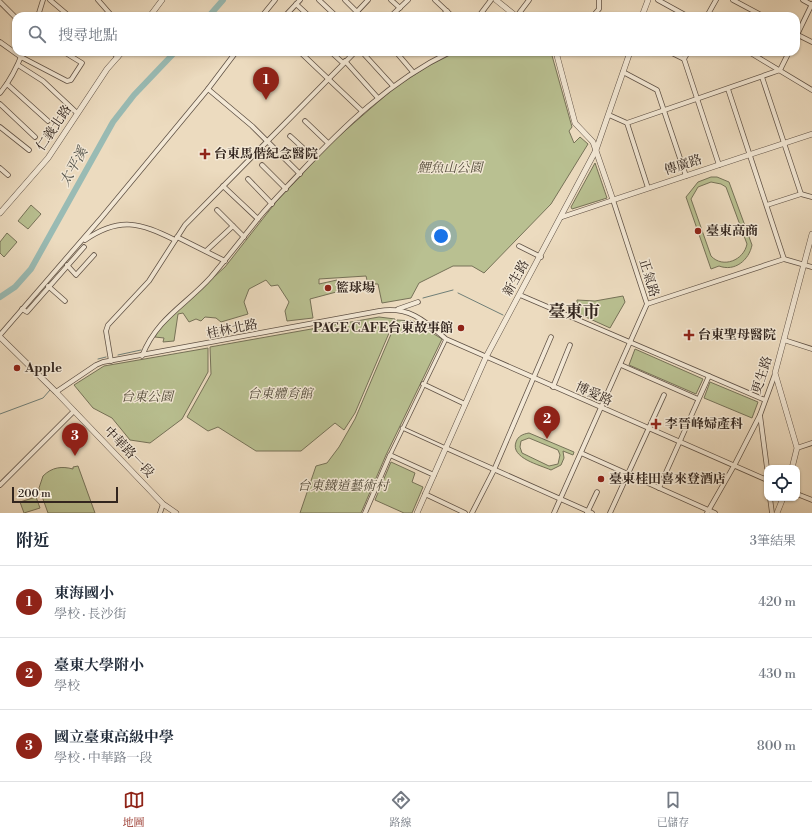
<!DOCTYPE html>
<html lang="zh-TW">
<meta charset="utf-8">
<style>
:root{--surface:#fff;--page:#f2f2f3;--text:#1f2937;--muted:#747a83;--line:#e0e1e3;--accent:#8f2418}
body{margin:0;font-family:"Libre Bodoni","Noto Serif TC",serif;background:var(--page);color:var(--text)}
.controls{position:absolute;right:12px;bottom:12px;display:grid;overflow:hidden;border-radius:8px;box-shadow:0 1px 3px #0004}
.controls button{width:36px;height:36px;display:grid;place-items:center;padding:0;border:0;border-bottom:1px solid var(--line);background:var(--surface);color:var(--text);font:20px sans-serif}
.scale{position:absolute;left:12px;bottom:10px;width:106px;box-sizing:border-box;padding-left:4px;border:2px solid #32251e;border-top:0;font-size:11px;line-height:14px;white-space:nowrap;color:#32251e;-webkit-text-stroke:3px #f3e8d5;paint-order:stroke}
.you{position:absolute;left:441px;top:236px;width:14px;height:14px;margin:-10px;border:3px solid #fff;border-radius:50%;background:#1a73e8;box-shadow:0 0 0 6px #1a73e833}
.badge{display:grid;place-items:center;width:26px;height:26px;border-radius:50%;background:var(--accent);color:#fff;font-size:13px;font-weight:700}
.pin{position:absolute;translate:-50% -33px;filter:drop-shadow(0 1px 2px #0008)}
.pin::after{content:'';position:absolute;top:21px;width:14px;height:12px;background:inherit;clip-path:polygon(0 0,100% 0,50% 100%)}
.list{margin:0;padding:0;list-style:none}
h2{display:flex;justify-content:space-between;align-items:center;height:52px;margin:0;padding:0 16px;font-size:17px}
h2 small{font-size:13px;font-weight:400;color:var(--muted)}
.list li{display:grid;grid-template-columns:26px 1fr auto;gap:12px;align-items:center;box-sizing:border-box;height:72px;padding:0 16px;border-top:1px solid var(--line)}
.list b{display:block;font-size:15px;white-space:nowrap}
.list p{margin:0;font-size:13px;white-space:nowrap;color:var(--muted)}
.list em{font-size:13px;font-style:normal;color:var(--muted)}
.icon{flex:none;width:22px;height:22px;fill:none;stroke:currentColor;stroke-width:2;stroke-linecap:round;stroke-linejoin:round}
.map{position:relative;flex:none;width:812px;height:513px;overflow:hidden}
.search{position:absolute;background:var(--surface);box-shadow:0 1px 3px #0004;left:12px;right:12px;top:12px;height:44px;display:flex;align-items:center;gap:10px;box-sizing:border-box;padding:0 14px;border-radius:12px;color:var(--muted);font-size:15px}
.sheet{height:268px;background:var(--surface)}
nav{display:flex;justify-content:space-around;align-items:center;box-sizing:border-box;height:56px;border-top:1px solid var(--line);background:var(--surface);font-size:11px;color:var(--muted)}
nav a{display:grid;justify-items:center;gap:2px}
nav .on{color:var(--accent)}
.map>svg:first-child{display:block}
.green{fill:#b9c091;stroke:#767258;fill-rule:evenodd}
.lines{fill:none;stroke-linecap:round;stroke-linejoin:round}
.stream{stroke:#707f78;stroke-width:1}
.river{stroke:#99bbb4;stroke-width:6}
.pedestrian-casing{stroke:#605246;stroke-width:4.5}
.minor-casing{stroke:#605246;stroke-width:5.5}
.tertiary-casing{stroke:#605246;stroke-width:6}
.pedestrian{stroke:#f3e8d5;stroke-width:3}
.minor{stroke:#f3e8d5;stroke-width:4}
.tertiary{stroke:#f3e8d5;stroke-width:5}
.poi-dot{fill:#8f2418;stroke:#f3e8d5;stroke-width:1.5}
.labels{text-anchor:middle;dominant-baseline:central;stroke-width:3;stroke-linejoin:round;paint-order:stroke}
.street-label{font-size:13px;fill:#32251e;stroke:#f3e8d5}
.poi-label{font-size:13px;font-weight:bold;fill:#32251e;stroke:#f3e8d5;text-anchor:start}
.park-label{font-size:13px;font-style:italic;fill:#544c3b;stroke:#f3e8d5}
.water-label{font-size:14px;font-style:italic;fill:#51524b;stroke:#f3e8d5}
.district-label{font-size:17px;font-weight:bold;fill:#32251e;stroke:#f3e8d5}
</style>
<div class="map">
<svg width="812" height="513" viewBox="0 0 812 513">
<rect width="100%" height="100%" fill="#ecdbbf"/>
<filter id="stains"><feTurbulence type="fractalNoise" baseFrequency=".005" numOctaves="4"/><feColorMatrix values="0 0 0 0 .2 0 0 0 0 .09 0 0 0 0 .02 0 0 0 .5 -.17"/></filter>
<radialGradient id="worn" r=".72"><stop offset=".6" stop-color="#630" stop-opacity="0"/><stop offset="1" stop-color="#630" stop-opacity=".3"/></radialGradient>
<g class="green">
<polygon points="456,52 551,52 572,127 569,131 574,143 580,137 588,144 551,204 484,273 472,266 453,266 419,283 411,298 382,303 378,284 368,284 366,276 319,279 319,284 337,280 340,291 310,299 313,318 287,321 285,311 289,302 278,285 271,286 266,280 249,289 244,302 248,314 221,322 216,318 205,317 201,321 196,319 189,322 183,313 178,314 174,341 163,342 164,338 155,337 162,324 225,267 276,202 331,143 394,88 428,66"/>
<polygon points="595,163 607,198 572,209 571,207"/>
<path d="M711 177H717L729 182 752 245C749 260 735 272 719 266L711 269 686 197 698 182ZM711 182 721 184 726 187 747 244C744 260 723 269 711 256L691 199 698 187Z"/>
<polygon points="31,205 41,214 28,229 18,221"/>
<polygon points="7,233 17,242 4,257 0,253 0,242"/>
<polygon points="623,296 625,302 610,328 577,313 577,300 595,301"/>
<polygon points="379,317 395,319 355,413 344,430 335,423 301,451 256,451 218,427 208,431 187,417 211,374 210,347"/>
<polygon points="397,320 413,321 442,339 386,455 361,513 300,513 316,466 327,463 339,447 355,419"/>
<polygon points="208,348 208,372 182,419 150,443 130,440 112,418 93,408 74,385 104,366"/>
<polygon points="635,349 703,379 696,394 629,365"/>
<polygon points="710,382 758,402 752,418 704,398"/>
<path d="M529 433 574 452 573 455 563 451 564 458 561 465 551 470C540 465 510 458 516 442 518 436 523 434 529 433ZM529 438 558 450 560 455 558 464 549 466 522 453 520 447 521 441Z"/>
<polygon points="391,462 415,473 412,482 423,487 412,513 404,513 375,500"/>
<path d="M78 466 95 513H48L39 488 43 476C52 467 62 466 73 469V467Z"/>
<polygon points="36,497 40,508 24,513 20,502"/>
</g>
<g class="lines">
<g class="stream">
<polyline points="458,293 503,315"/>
<polyline points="423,298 453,290"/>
<polyline points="118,355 141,350"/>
<polyline points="98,359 106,357"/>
<polyline points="0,414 43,398 50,390"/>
</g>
<g class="river">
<polyline points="209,16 223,0"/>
<polyline points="0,297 15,287 31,269 113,122 134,95 175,52"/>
</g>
<defs>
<g id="pedestrian">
<polyline points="402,428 446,448"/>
<polyline points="390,455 446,339"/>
</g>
<g id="minor">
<polyline points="50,0 69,16"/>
<polyline points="98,0 112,16"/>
<polyline points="319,0 336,16"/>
<polyline points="345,0 361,16"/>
<polyline points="391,0 400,8"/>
<polyline points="435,0 452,16"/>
<polyline points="658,0 687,16"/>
<polyline points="733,0 763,16"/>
<polyline points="803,0 812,5"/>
<polyline points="0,2 16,18"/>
<polyline points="296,4 309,16"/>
<polyline points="38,16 43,0"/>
<polyline points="262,16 275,0"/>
<polyline points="285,16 300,0"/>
<polyline points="353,16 368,0"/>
<polyline points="391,16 408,0"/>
<polyline points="442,16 447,11"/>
<polyline points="479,16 491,0"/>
<polyline points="517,16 529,0"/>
<polyline points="593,16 599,9 599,0"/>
<polyline points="707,16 716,0"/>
<polyline points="796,34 812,42"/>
<polyline points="796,37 812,4"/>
<polyline points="0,42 21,57 67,81 71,80 82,63 64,52"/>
<polyline points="112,52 118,57"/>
<polyline points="300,52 362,111"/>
<polyline points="331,52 343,63"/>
<polyline points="362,52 393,86"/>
<polyline points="396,52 413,72"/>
<polyline points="670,52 684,59"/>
<polyline points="688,52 684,59 719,165"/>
<polyline points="749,52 812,90"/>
<polyline points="345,61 378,98"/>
<polyline points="18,65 43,81 77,113"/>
<polyline points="623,72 657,90 686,176"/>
<polyline points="762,77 801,194"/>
<polyline points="7,84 48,121"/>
<polyline points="208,89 252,126 300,174"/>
<polyline points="728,89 784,259"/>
<path d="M0 93C11 80 17 67 23 52"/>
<polyline points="0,104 35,137"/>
<polyline points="609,115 627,123 780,70 789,52"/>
<polyline points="305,121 328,143"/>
<polyline points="627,123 648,188"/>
<polyline points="0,127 29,150"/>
<polyline points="290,136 314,158"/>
<polyline points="262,165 286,189"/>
<polyline points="0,168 8,175"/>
<polyline points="248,179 272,204"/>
<polyline points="223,186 258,219"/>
<polyline points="767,205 801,194 812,197"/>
<polyline points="217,210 244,237"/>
<polyline points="177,237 225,261"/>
<path d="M85 240C120 216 140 223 175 240"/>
<polyline points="519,246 541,257"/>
<polyline points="206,251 233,226"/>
<polyline points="67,265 76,275 94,255"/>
<polyline points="48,286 65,301"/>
<polyline points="520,295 765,400"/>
<polyline points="647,304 784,259 812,267"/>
<polyline points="22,309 27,312 84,247"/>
<polyline points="398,309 418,302"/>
<polyline points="0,335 102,217 208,89 236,52"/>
<polyline points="784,340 812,349"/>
<path d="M142 356C157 318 186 305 211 277 227 258 242 239 257 220 270 204 284 190 298 175 343 127 390 81 450 52"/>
<polyline points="111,361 106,331 108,325 149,281 185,225 355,52"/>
<polyline points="621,365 698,399"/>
<polyline points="423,384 465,404"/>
<polyline points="553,387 570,345"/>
<path d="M56 392 96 365 103 362 379 311C409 306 425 321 446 339L767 480"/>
<polyline points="760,415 767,468"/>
<polyline points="446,448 592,513"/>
<polyline points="797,448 812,443"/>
<polyline points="581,453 715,513"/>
<polyline points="0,485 74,411"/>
<polyline points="659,488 709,376"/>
<polyline points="425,494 465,513"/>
<polyline points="797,494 812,500"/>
<polyline points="770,498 772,513"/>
<polyline points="160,513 163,504"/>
<polyline points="365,513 390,455 434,475"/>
<polyline points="472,513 494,470 551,337"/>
<polyline points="554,513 647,304 613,200 562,217"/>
<polyline points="587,513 597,492"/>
<polyline points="610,513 664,395"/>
<polyline points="707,513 735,464 760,415 775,374"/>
</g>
<g id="tertiary">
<polyline points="496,0 516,16"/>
<polyline points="150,16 162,0"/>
<polyline points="642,16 648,0"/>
<polyline points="556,52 575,123 593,142 613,200 812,134"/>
<polyline points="0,213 48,158 107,69 122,52"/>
<polyline points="0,337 56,392 163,504 176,513"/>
<polyline points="792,468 797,448 775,373 812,234"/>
<polyline points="417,513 486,357 596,150 630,52"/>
<polyline points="777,513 783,498"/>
</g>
</defs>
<use href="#pedestrian" class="pedestrian-casing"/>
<use href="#minor" class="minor-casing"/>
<use href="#tertiary" class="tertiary-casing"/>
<use href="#pedestrian" class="pedestrian"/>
<use href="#minor" class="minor"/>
<use href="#tertiary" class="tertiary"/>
</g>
<g class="poi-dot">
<path d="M203 148h4v4h4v4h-4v4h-4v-4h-4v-4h4z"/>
<circle cx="698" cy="231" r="4"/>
<circle cx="328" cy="288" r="4"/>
<circle cx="461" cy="328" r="4"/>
<path d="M687 329h4v4h4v4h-4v4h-4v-4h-4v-4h4z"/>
<circle cx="17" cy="368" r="4"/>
<path d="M654 418h4v4h4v4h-4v4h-4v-4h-4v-4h4z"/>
<circle cx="601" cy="479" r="4"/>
</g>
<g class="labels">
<g class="street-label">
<text transform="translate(54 128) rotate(-56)">仁義北路</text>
<text transform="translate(683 165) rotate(-18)">傳廣路</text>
<text transform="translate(516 278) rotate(-61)">新生路</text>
<text transform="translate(649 278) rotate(73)">正氣路</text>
<text transform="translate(232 329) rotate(-11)">桂林北路</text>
<text transform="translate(762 375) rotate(-72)">更生路</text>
<text transform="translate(594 394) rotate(24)">博愛路</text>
<text transform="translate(129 452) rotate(46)">中華路一段</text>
</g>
<g class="poi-label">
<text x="214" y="154">台東馬偕紀念醫院</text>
<text x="706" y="231">臺東高商</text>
<text x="336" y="288">籃球場</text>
<text x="453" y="328" text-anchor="end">PAGE CAFE台東故事館</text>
<text x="698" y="335">台東聖母醫院</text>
<text x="25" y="368">Apple</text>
<text x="665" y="424">李晉峰婦產科</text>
<text x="609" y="479">臺東桂田喜來登酒店</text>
</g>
<g class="park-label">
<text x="450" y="168">鯉魚山公園</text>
<text x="280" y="394">台東體育館</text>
<text x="147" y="397">台東公園</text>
<text x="343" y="486">台東鐵道藝術村</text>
</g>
<g class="water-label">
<text transform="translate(74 167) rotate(-61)">太平溪</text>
</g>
<g class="district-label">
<text x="574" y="312">臺東市</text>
</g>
</g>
<rect width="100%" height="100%" filter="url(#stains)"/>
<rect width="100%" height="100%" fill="url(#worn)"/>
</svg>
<div class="controls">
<button><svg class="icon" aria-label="locate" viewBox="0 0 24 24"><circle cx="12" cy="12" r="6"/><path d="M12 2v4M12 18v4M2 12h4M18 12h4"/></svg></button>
</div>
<div class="scale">200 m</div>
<div class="you"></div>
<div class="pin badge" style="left:266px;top:100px">1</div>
<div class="pin badge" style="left:547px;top:439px">2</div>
<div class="pin badge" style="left:75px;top:456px">3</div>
<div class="search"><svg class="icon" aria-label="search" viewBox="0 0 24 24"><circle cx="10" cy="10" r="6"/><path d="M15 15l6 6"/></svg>搜尋地點</div>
</div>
<section class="sheet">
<h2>附近<small>3筆結果</small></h2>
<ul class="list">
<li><span class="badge">1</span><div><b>東海國小</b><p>學校 · 長沙街</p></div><em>420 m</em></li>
<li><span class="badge">2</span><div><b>臺東大學附小</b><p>學校</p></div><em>430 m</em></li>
<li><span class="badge">3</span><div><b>國立臺東高級中學</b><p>學校 · 中華路一段</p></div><em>800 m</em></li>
</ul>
</section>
<nav>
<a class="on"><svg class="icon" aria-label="map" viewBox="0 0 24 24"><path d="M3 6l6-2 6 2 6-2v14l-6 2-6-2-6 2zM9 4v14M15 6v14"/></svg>地圖</a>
<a><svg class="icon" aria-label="directions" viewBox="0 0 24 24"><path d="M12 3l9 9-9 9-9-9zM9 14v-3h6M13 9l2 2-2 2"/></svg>路線</a>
<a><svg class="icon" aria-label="saved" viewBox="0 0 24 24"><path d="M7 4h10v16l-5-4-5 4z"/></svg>已儲存</a>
</nav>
